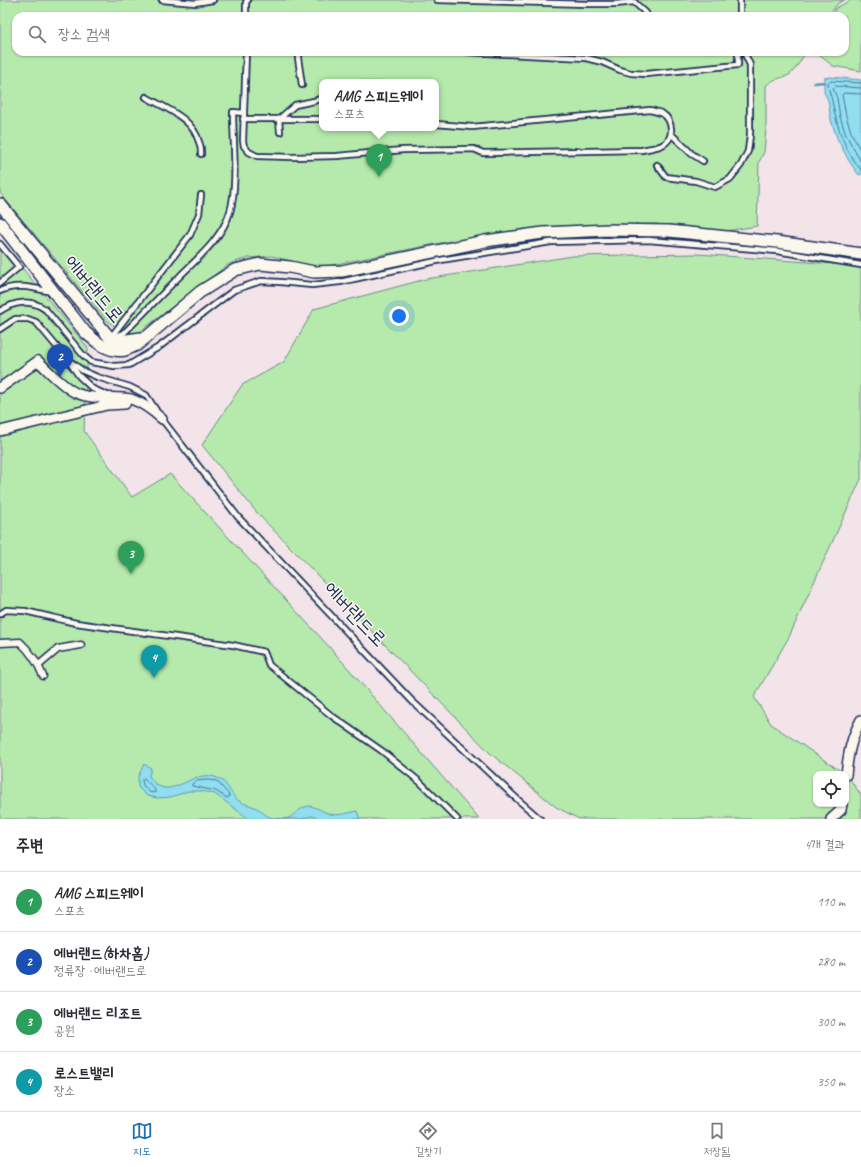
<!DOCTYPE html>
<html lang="ko">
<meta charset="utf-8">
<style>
:root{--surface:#fff;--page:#f2f2f3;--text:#2b2b33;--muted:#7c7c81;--line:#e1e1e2;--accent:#1f6fb2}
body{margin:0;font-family:Caveat,"Poor Story",sans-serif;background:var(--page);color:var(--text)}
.controls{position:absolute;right:12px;bottom:12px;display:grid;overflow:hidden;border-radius:8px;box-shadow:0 1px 3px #0004}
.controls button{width:36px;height:36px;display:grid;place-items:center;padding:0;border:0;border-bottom:1px solid var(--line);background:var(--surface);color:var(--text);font:20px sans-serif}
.you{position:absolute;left:399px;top:316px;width:14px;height:14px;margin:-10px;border:3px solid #fff;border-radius:50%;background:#1a73e8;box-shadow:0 0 0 6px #1a73e833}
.badge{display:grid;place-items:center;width:26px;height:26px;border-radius:50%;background:var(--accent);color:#fff;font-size:13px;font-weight:700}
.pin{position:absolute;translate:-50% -33px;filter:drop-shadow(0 1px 2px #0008)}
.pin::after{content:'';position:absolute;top:21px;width:14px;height:12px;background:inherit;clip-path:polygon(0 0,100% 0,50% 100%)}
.popup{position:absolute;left:319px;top:79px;width:120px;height:52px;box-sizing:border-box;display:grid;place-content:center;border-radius:8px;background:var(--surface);filter:drop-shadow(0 1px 3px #0005);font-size:13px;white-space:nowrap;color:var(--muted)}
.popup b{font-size:15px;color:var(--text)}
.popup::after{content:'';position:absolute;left:50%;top:100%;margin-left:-8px;border:8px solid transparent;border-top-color:var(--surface)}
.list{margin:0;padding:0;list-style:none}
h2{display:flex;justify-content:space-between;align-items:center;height:52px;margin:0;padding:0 16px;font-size:17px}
h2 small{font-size:13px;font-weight:400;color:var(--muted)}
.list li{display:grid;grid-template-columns:26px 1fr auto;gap:12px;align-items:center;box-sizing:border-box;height:60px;padding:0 16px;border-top:1px solid var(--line)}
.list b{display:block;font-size:15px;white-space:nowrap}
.list p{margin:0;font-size:13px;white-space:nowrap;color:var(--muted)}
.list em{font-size:13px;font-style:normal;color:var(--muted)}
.icon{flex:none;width:22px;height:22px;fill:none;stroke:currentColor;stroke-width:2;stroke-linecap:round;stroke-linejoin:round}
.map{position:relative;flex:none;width:861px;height:819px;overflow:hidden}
.search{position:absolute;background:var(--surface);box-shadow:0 1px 3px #0004;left:12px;right:12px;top:12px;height:44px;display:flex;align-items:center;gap:10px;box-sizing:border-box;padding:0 14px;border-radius:12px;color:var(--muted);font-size:15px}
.sheet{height:292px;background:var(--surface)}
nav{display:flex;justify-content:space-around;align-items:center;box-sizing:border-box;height:56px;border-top:1px solid var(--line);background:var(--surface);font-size:11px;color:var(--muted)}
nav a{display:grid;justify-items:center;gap:2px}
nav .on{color:var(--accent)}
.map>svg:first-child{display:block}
.green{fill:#b6eaac;stroke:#688c85;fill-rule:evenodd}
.water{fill:#90deef;stroke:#6198b5}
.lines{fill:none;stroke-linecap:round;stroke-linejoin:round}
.shore{stroke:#4a7598;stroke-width:1}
.stream{stroke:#6198b5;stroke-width:2.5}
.service-casing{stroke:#1b2f5e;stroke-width:8}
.pedestrian-casing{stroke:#1b2f5e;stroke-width:9}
.minor-casing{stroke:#1b2f5e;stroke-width:12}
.tertiary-casing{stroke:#1b2f5e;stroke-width:14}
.service{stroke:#fbf7ec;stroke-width:4.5}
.pedestrian{stroke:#fbf7ec;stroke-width:6}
.minor{stroke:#fbf7ec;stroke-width:9}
.tertiary{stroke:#fbf7ec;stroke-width:11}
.labels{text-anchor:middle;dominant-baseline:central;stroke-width:3;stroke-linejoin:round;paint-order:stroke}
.street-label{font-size:20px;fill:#1b2f5e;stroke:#fbf7ec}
</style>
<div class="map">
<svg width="861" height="819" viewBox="0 0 861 819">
<rect width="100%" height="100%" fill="#f2e4e8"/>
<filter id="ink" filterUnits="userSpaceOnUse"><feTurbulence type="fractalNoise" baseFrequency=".025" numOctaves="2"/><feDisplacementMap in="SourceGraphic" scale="8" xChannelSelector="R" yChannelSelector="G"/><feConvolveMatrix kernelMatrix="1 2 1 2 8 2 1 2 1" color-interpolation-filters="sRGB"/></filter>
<g filter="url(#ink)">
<g class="green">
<path d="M0 0H845L838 3 828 16H16V52H806C801 59 796 70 789 75 781 79 772 78 766 86V129L764 152 759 162 757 226 713 233 656 224 542 227 455 240 317 268 272 256 248 258 229 264 181 300 132 338 107 321 0 193ZM322 82H436V128H322Z"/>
<polygon points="851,0 861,0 861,71 833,66 819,55 819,52 845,52 845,16 831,16 836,8"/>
<polygon points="0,241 88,348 84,431 132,497 170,474 333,651 479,819 0,819"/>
<polygon points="698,254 861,266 861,479 789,637 754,697 771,724 845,774 816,774 816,804 846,804 846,774 861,795 861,819 579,819 556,807 490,753 258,514 202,445 242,385 284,362 314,309 426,279 573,256"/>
</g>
<g class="water">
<polygon points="831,77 861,80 861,175 858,174 849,161 837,138 831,120 828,100 824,92 824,78"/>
<path d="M144 764 151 768 149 776C167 805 188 772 211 776 229 779 227 792 239 801 245 805 253 805 259 809 261 811 263 813 266 815 271 819 283 819 289 818 295 814 302 806 310 806 317 807 323 812 330 814 338 816 348 813 357 811L360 819H322L311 816 302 819H249L215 794 201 791H188L171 797 158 798 147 796 138 787V777Z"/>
</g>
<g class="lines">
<g class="shore">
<path d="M861 83 831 81 828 83C828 90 831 95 832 101 838 129 843 147 861 170"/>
<polyline points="861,88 835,86 833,88 837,98 840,117 846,135 861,162"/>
<polyline points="861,94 844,93 842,95 846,116 851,132 861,152"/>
<polygon points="144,778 155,790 155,793 149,792 143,785 142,780"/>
<polygon points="208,780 217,781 229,795 229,797 227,798 216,791 192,786 192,784 197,781"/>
</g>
<polyline class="stream" points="814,83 825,82"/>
<defs>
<g id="service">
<polyline points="162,0 195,3 213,0"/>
<polyline points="437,0 588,4 616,4 634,2 646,13"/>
<polyline points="246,16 246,2 248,0"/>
<polyline points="740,16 740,0"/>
<path d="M246 52 243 141 244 146 249 152 257 156 292 157 337 156 403 150 474 149 483 153 642 150C650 148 658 148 664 144 675 137 672 120 663 114 659 112 654 111 650 110L472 127 436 124"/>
<polyline points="301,52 298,58 302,85"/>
<polyline points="468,52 586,58 602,62 620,70 631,73 646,74 738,65 738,52"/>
<path d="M146 97C165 108 193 118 199 142 201 146 201 150 201 154"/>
<polyline points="243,119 322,119"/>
<polyline points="280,132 279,119 295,105 314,101 322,98"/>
<polyline points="671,134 692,154 703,161"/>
<polyline points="657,165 666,177 696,181 715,187 730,179 741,165 748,151 750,135 750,65 744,52"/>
<polyline points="0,244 19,267 0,283"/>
<path d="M0 291C18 283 33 288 51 292"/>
<path d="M0 311C15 301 32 299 46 310L83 355 91 362 114 366 129 365 159 347 234 290 261 281 280 282 312 285 340 282 441 260 551 242 648 240 777 251 861 265"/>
<polyline points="0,329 15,319 28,319 36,322 67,359 79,376 93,389 107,395"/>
<polyline points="111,337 190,235 199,214 201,195"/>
<path d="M113 337 124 333C143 314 161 295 180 276 198 258 222 238 230 212 238 185 233 141 233 112L244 113"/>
<polyline points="67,359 83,371 97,377 130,387 146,395 156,410"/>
<polyline points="161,418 238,517 413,702 516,798 540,819"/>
<polyline points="0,614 6,610 25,611 76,623 233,645 264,652 269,665 332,716 382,751 420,782 457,819"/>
</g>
<g id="pedestrian">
<path d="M0 643 20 642C31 652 38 663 43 676"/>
<polyline points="39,665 58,649 81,645"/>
</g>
<g id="minor">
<path d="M0 388 38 361C50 372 62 386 76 393 94 401 114 395 131 399 143 403 152 410 162 419"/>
<polyline points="0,431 107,405 125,404"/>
<path d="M846 775C848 755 851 738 861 720"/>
<polyline points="831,819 841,810 842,804"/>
</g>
<g id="tertiary">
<polyline points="0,204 110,338 120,341 141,338"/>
<path d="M0 223 85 332C96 342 109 353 125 350 129 349 133 346 137 345L200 292 235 270 260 264 290 267 314 272 342 271 485 241 543 233 608 230 669 231 777 242 861 254"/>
</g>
</defs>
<use href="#service" class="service-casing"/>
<use href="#pedestrian" class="pedestrian-casing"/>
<use href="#minor" class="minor-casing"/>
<use href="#tertiary" class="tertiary-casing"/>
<use href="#service" class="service"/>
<use href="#pedestrian" class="pedestrian"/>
<use href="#minor" class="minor"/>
<use href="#tertiary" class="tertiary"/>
</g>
</g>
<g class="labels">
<g class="street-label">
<text transform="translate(94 289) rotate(50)">에버랜드로</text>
<text transform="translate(355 614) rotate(46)">에버랜드로</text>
</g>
</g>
</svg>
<div class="controls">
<button><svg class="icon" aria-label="locate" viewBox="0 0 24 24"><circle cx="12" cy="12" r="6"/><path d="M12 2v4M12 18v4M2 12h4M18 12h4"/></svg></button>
</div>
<div class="you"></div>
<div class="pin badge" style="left:379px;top:177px;background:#2e9e5b">1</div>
<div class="popup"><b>AMG 스피드웨이</b>스포츠</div>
<div class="pin badge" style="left:60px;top:377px;background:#1a4fb4">2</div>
<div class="pin badge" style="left:131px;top:574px;background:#2e9e5b">3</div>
<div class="pin badge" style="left:154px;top:678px;background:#0f9aa8">4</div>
<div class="search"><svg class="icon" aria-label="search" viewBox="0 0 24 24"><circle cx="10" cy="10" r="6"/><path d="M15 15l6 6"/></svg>장소 검색</div>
</div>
<section class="sheet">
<h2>주변<small>4개 결과</small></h2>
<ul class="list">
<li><span class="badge" style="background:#2e9e5b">1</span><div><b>AMG 스피드웨이</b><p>스포츠</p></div><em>110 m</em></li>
<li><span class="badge" style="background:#1a4fb4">2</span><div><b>에버랜드(하차홈)</b><p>정류장 · 에버랜드로</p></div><em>280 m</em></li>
<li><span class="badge" style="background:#2e9e5b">3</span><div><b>에버랜드 리조트</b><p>공원</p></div><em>300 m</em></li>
<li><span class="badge" style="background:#0f9aa8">4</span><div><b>로스트밸리</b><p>장소</p></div><em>350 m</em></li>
</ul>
</section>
<nav>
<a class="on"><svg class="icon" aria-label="map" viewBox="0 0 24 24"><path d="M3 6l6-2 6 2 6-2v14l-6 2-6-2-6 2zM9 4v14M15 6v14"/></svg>지도</a>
<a><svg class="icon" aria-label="directions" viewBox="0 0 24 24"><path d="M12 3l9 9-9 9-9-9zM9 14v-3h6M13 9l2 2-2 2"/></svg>길찾기</a>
<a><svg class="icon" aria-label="saved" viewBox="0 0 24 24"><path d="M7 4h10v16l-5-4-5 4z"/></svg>저장됨</a>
</nav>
